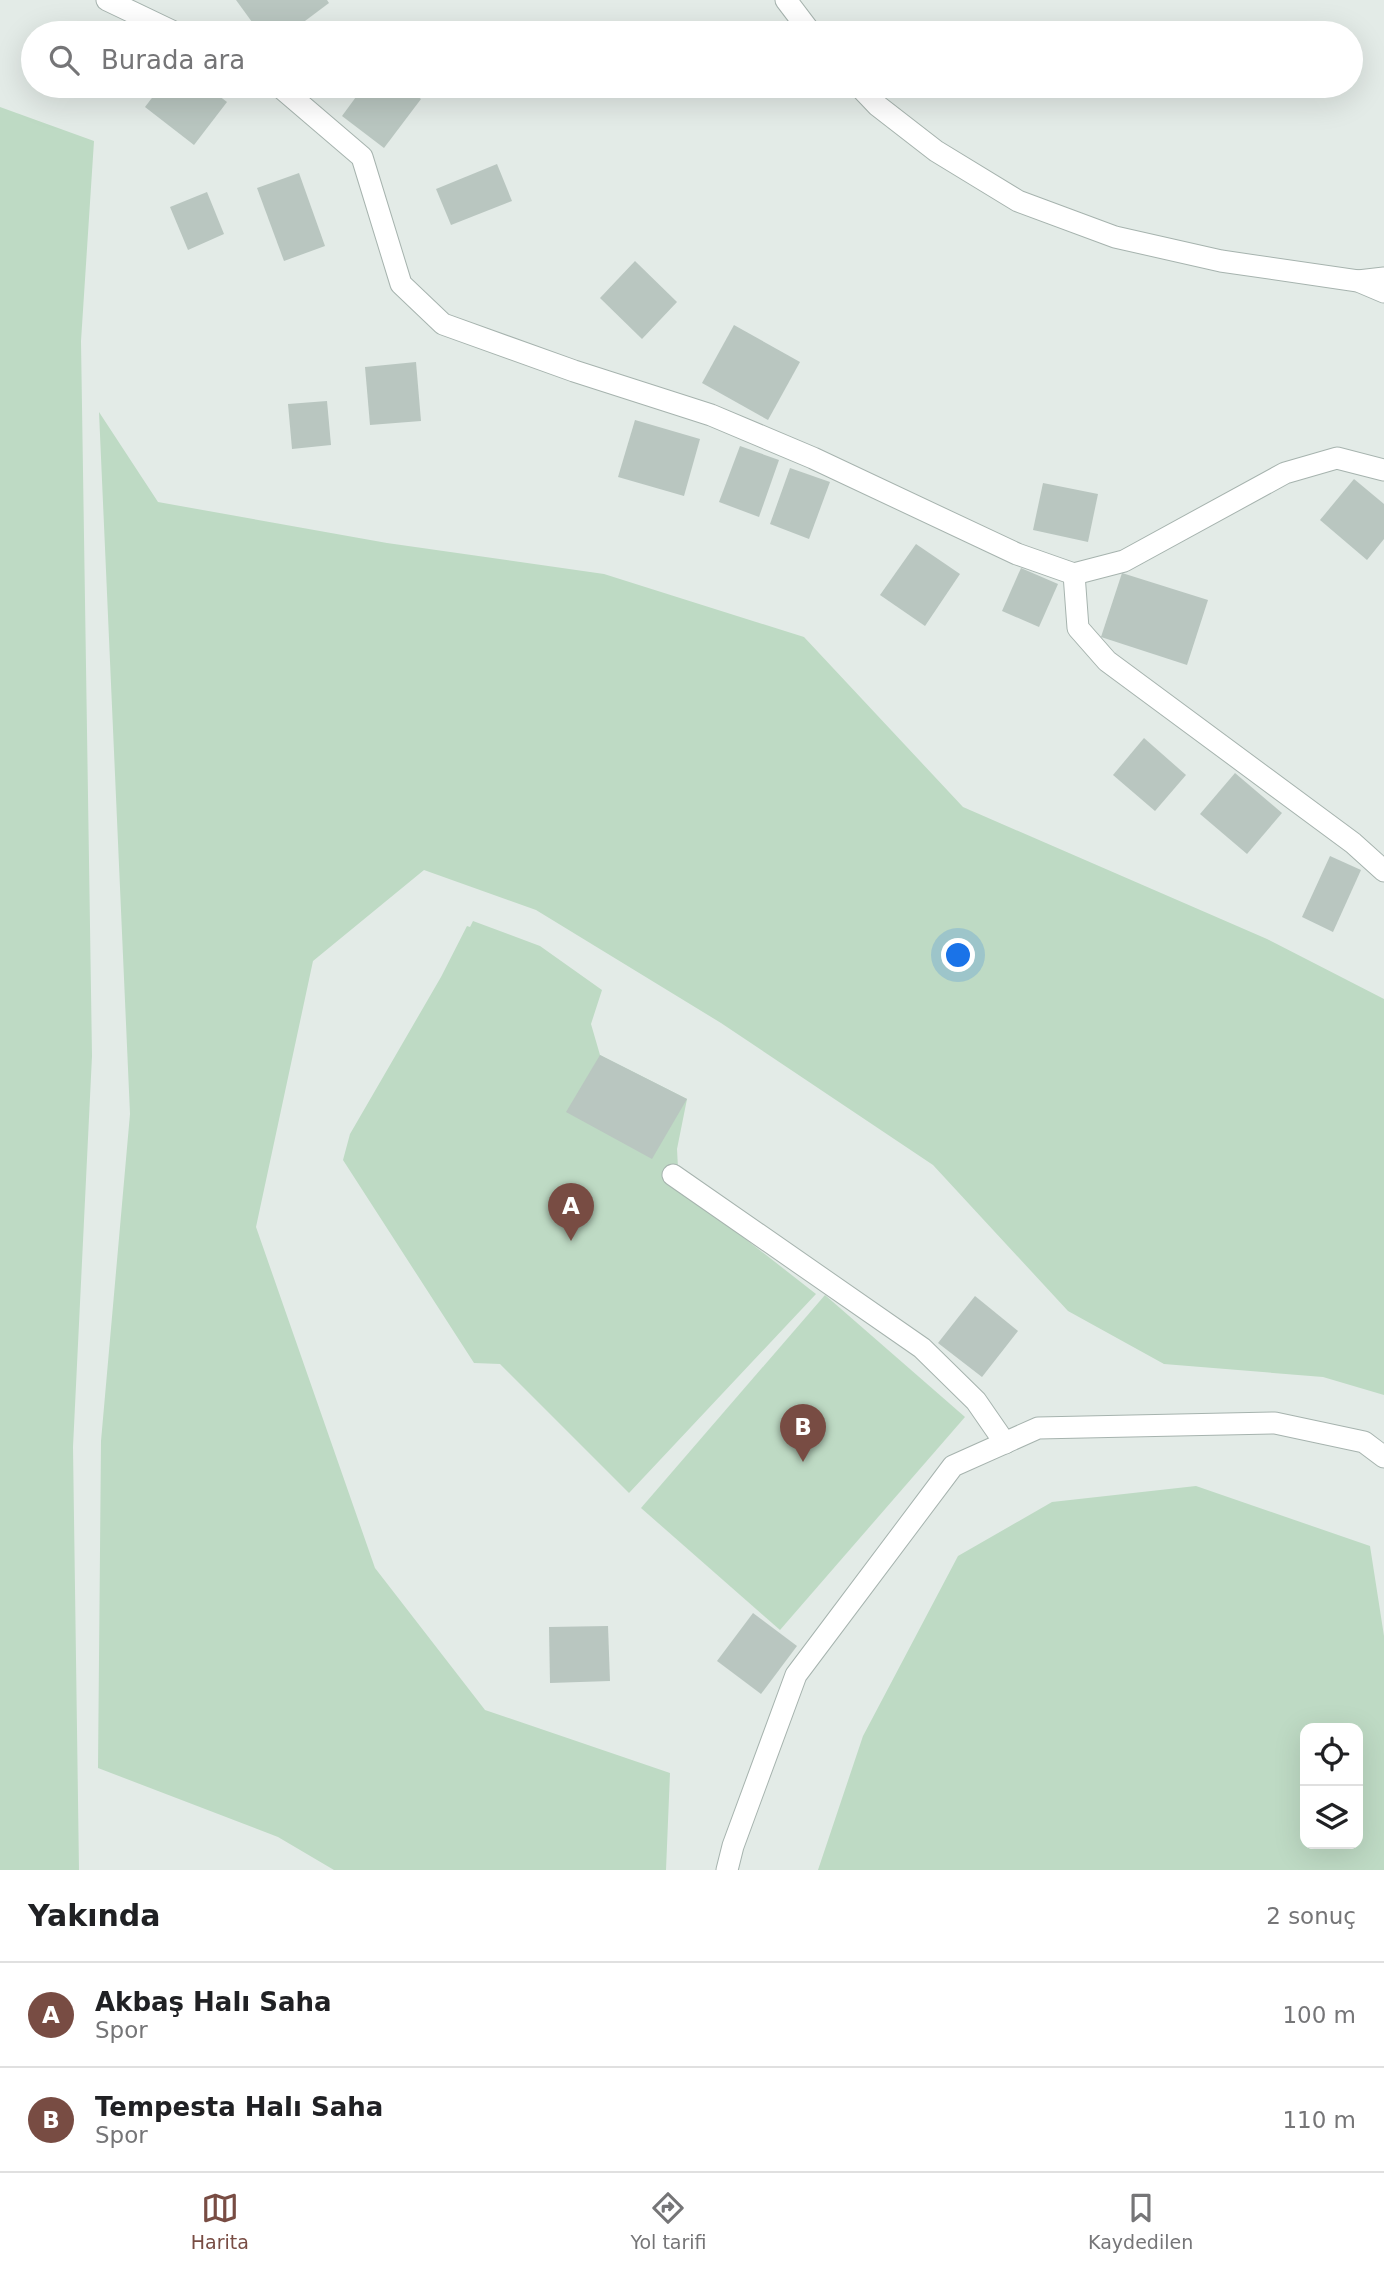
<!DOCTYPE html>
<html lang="tr">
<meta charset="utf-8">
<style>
:root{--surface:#fff;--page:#f6f6f6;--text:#202124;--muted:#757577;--line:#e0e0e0;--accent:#784c43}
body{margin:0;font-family:"DejaVu Sans",sans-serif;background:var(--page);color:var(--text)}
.controls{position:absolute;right:21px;bottom:21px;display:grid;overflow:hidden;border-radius:14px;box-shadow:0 7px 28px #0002}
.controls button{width:63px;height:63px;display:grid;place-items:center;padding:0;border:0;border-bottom:2px solid var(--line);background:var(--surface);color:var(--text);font:35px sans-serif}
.you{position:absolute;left:959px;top:956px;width:24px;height:24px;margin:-18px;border:5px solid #fff;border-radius:50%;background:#1a73e8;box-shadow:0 0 0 10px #1a73e833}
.badge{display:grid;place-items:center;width:46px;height:46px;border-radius:50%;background:var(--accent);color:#fff;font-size:23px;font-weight:700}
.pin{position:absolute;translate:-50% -58px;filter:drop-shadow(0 2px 4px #0008)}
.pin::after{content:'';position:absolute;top:37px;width:24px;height:21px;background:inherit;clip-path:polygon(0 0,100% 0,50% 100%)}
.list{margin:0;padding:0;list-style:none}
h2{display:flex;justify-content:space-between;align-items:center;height:91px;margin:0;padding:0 28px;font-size:30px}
h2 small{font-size:23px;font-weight:400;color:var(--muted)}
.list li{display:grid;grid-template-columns:46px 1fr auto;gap:21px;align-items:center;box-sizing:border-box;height:105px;padding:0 28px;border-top:2px solid var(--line)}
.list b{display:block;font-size:26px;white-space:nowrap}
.list p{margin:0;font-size:23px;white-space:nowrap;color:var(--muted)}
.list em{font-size:23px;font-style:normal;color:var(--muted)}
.icon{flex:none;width:38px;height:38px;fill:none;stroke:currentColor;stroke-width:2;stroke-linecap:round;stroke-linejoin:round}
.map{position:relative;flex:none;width:1384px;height:1870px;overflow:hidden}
.search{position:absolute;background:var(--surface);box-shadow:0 7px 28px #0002;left:21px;right:21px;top:21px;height:77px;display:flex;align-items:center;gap:18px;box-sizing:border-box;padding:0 24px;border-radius:38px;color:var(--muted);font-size:26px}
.sheet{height:301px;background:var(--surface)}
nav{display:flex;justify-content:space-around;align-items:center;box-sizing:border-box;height:98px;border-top:2px solid var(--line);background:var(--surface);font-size:19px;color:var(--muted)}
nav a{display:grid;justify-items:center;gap:4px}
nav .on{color:var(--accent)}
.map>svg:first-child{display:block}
.green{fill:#bedac4;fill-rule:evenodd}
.building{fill:#b9c6c0}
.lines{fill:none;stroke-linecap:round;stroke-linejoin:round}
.minor-casing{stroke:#a6b3ae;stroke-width:23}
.tertiary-casing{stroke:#a6b3ae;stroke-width:23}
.minor{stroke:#fff;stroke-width:21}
.tertiary{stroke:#fff;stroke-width:21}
</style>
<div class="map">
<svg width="1384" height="1870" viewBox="0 0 1384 1870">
<rect width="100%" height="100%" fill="#e3ebe7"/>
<g class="green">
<polygon points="0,107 94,141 81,341 92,1056 73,1447 79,1870 0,1870"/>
<polygon points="99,412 158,502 387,543 604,574 804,637 963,807 1267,939 1384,999 1384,1395 1323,1377 1164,1364 1068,1311 933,1165 721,1023 536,910 424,870 313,961 256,1227 375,1568 485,1710 670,1773 666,1870 334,1870 278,1837 98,1768 101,1441 130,1114"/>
<polygon points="473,921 540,946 602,990 591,1024 600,1055 687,1099 677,1149 679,1187 816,1294 629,1493 500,1364 474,1363 343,1160 350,1134 441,977 467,926 470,927"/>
<polygon points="825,1295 965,1417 780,1630 641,1508"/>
<path d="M1196 1486 1370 1546 1384 1636V1870H818L863 1736 958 1556 1052 1502ZM1305 1728H1358V1844H1305Z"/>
</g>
<g class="building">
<polygon points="236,0 327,0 329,3 289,33 260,33"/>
<polygon points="161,86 206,86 227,102 194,145 145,107"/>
<polygon points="364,86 404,86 421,99 384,148 342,116"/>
<polygon points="497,164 512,201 451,225 436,189"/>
<polygon points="299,173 325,246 284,261 257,188"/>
<polygon points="207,192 224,234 188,250 170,207"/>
<polygon points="635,261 677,302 642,339 600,298"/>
<polygon points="734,325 800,362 768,420 702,383"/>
<polygon points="416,362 421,421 370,425 365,367"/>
<polygon points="327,401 331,445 292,449 288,404"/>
<polygon points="635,420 700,439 684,496 618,477"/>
<polygon points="740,446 779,460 759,517 719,502"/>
<polygon points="790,468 830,482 809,539 770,524"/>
<polygon points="1354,479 1384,504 1384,539 1367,560 1320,520"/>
<polygon points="1043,483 1098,494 1088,542 1033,530"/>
<polygon points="916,544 960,574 925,626 880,595"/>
<polygon points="1021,568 1058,584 1039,627 1002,611"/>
<polygon points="1122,573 1208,600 1187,665 1101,637"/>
<polygon points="1144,738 1186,775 1155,811 1113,775"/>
<polygon points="1235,773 1282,813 1247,854 1200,814"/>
<polygon points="1330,856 1361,870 1333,932 1302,917"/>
<polygon points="600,1055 687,1099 652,1159 566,1112"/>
<polygon points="975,1296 1018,1331 982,1377 938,1343"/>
<polygon points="753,1613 797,1646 761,1694 717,1661"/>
<polygon points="608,1626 610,1681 550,1683 549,1627"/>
</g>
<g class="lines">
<defs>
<g id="minor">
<polyline points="107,0 176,33"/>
<polyline points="279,86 362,157 401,284 443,324 574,371 711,415 813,458 1017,554 1074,574 1124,561 1285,473 1337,458 1384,470"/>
<polyline points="1358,281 1384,278"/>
<polyline points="1074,574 1078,628 1107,661 1353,843 1384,871"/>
<polyline points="673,1175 922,1348 976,1401 1005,1443"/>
<polyline points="727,1870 733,1846 796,1675 953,1466 1038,1428 1275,1423 1364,1442 1384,1457"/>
</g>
<g id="tertiary">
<polyline points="786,0 811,33"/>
<polyline points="859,86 878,106 936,151 1018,201 1115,237 1221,261 1358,281 1384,292"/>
</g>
</defs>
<use href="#minor" class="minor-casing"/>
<use href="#tertiary" class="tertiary-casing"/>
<use href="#minor" class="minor"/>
<use href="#tertiary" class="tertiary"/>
</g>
</svg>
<div class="controls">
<button><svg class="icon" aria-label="locate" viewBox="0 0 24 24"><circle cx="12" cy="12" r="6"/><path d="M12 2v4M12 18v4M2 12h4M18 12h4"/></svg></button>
<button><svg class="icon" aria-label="layers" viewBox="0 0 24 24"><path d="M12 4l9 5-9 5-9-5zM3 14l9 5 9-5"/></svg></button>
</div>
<div class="you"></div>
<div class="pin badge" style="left:571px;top:1241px">A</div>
<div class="pin badge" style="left:803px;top:1462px">B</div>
<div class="search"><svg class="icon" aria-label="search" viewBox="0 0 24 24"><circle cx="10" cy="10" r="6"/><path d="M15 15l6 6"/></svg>Burada ara</div>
</div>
<section class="sheet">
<h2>Yakında<small>2 sonuç</small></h2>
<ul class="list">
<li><span class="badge">A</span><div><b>Akbaş Halı Saha</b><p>Spor</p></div><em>100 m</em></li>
<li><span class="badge">B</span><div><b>Tempesta Halı Saha</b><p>Spor</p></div><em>110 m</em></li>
</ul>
</section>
<nav>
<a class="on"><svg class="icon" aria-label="map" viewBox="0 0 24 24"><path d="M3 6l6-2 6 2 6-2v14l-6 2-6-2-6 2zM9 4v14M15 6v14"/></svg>Harita</a>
<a><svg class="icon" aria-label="directions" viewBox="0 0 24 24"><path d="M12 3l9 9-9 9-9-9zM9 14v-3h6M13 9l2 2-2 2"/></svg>Yol tarifi</a>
<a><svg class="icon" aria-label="saved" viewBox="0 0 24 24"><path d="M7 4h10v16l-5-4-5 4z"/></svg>Kaydedilen</a>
</nav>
